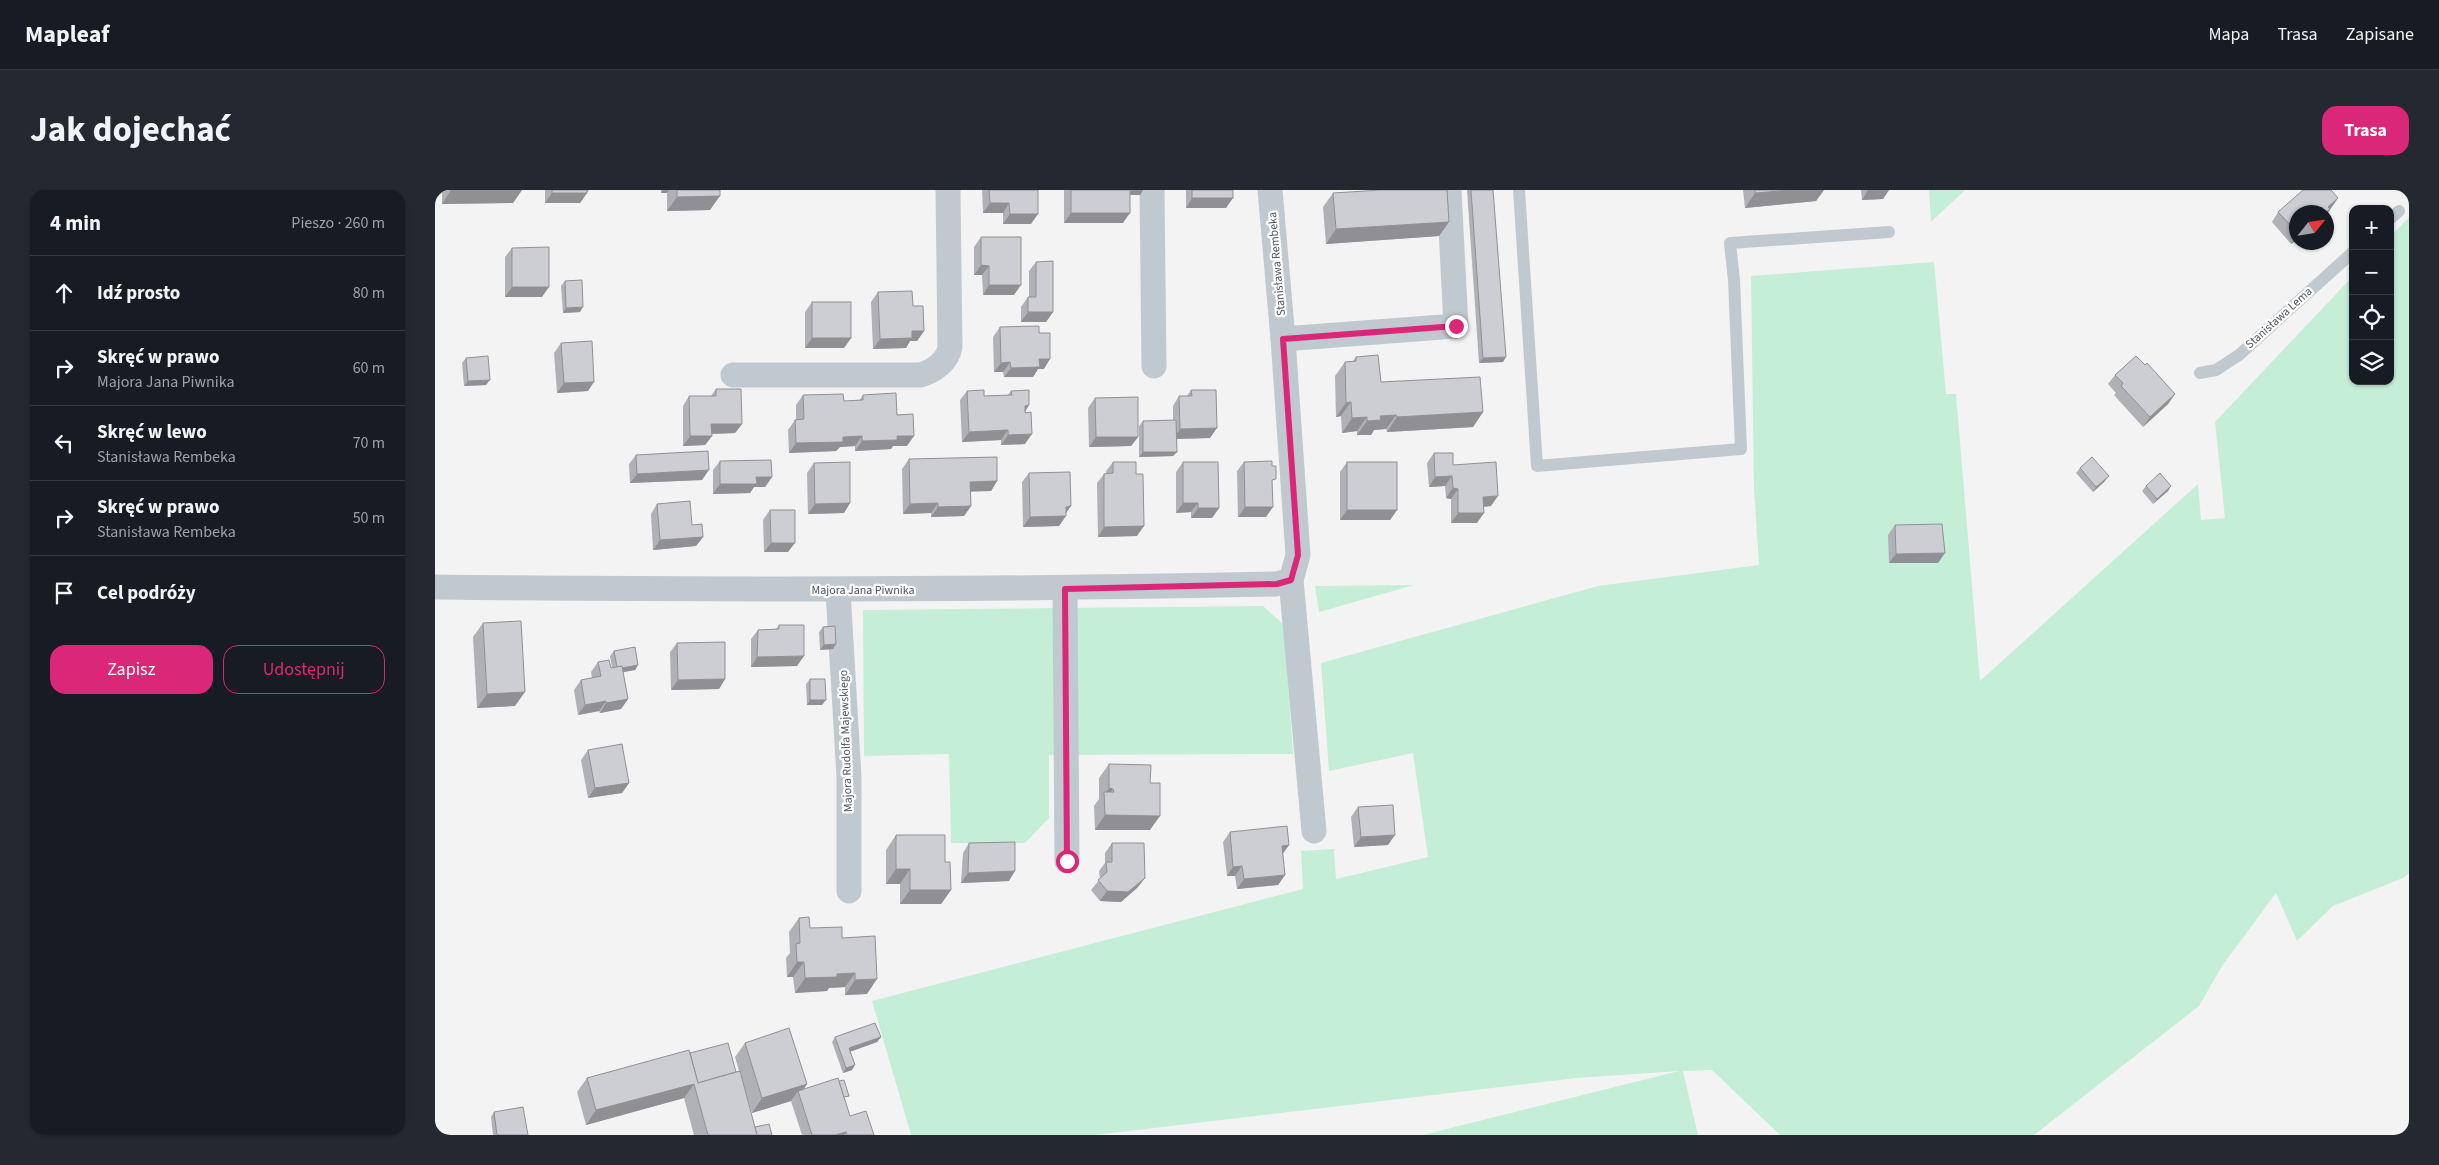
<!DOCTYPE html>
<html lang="pl">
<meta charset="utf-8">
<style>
:root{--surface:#171b24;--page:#242831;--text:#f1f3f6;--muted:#9ea1a6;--line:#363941;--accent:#db2777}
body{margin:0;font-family:"Source Sans 3",sans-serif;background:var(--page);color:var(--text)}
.controls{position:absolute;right:15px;top:15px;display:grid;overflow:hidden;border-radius:10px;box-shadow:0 1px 4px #0004}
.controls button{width:45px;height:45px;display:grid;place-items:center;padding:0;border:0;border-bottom:1px solid var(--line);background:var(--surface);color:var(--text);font:25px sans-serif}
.compass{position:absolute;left:1854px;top:15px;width:45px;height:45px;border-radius:50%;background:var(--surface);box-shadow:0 1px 4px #0004;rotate:60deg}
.stop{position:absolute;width:15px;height:15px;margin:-11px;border:4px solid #db2777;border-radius:50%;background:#fff}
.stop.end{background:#db2777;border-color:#fff;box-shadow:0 1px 5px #0008}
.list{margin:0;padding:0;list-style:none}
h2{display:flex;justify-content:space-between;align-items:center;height:65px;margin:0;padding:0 20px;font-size:21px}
h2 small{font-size:16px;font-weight:400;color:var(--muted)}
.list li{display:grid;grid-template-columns:32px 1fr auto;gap:15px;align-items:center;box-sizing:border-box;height:75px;padding:0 20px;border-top:1px solid var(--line)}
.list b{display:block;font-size:19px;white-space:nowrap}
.list p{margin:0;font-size:16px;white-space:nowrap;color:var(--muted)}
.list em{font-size:16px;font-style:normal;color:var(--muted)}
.actions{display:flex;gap:10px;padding:15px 20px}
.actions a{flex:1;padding:11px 0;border:1px solid var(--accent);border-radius:15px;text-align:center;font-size:18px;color:var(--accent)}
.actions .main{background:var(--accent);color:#fff}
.icon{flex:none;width:28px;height:28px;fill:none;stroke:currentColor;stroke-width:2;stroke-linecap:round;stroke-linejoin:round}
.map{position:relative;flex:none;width:1974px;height:945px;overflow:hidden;border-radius:15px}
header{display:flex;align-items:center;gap:30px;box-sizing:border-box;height:70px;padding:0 25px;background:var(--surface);border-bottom:1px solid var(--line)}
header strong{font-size:24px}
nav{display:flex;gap:28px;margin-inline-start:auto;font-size:18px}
.intro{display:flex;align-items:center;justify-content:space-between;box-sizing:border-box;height:120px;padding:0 30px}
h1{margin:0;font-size:35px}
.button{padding:12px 22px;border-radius:15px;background:var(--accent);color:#fff;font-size:18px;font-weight:700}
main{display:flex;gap:30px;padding:0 30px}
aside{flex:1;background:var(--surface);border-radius:15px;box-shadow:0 1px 4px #0004}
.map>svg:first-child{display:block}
.green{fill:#c5eed7}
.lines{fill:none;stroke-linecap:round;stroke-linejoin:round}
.service{stroke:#c1c9d0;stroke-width:12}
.minor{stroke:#c1c9d0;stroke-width:25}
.wall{fill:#b0b1b6}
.shaded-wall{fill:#909094}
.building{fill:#cdced4;stroke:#909094}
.route{stroke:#db2777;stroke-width:6}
.labels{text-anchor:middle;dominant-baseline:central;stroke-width:4.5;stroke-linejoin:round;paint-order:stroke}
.street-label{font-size:12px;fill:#4b555f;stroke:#fff}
</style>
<header>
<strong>Mapleaf</strong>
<nav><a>Mapa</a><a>Trasa</a><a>Zapisane</a></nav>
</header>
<div class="intro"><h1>Jak dojechać</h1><a class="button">Trasa</a></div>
<main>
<aside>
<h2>4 min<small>Pieszo · 260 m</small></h2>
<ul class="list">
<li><svg class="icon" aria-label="ahead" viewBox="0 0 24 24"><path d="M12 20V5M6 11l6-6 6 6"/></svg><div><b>Idź prosto</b></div><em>80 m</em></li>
<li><svg class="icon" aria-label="right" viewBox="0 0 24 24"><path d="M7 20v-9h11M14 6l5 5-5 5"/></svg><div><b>Skręć w prawo</b><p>Majora Jana Piwnika</p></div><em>60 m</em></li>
<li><svg class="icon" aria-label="left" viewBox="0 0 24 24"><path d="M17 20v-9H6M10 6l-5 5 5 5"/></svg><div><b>Skręć w lewo</b><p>Stanisława Rembeka</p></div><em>70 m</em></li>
<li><svg class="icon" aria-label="right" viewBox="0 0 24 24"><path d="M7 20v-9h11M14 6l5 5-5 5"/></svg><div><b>Skręć w prawo</b><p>Stanisława Rembeka</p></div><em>50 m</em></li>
<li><svg class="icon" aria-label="arrive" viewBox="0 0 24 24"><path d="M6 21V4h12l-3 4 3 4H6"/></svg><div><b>Cel podróży</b></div></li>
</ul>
<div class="actions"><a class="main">Zapisz</a><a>Udostępnij</a></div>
</aside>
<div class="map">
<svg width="1974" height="945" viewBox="0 0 1974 945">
<rect width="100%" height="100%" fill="#f4f3f3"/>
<g class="green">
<polygon points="1494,0 1530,0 1496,32"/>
<polygon points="1974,27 1974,683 1968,688 1898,716 1862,751 1841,703 1787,776 1764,816 1599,945 1345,945 1277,880 1248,881 1263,945 988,945 1244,881 1141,888 660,945 476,945 437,811 868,699 866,661 899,659 901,689 993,667 978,563 894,581 886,473 1163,396 1324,375 1319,299 1316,86 1499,72 1511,204 1521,204 1545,491 1763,294 1766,330 1790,328 1780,232 1918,86 1918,191 1955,191 1955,47"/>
<polygon points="979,395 884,422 880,396"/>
<polygon points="828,416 849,435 858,564 614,565 614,628 590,653 516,653 514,564 429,566 428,420"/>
</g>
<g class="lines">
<g class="service">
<polyline points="1084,0 1102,276 1306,259 1299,90 1295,53 1454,42"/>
<polyline points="1955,29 1964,21"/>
<polyline points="1765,183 1781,180 1804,165 1918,62"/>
</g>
<g class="minor">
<polyline points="717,0 719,176"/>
<polyline points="835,0 848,149 863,365 856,390 879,641"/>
<polyline points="848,149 1021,136 1014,0"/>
<path d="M298 185H485C498 182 513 171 515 157L513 0"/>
<path d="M0 397C281 400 561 400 841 394L856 390"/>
<polyline points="630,399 632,671"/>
<polyline points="403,401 414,587 414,701"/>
</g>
</g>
<g class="wall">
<polygon points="7,0 87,0 78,13 7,14"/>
<polygon points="110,0 154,0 153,2 152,2 152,3 145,13 110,13"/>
<polygon points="226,0 285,0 275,20 232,21 232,3 226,3"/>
<polygon points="547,0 603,0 596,34 568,34 568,23 548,23"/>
<polygon points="629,0 708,0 705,5 695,5 688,33 629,33"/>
<polygon points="751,0 798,0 791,18 751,18"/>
<polygon points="1032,0 1058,0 1068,172 1044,173"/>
<polygon points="1308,0 1389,0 1381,11 1310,18"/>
<polygon points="1426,0 1454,0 1448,9 1427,10"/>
<polygon points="898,3 1014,32 1004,46 891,54 888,17"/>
<polygon points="1903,8 1892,24 1892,22 1862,22 1862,50 1856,54 1837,32 1843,22"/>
<polygon points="546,47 579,105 548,105 547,85 539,85 539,57"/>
<polygon points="77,58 107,107 70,107 70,67"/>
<polygon points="601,72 618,122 611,132 586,132 586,117 593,107 594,107 594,81"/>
<polygon points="130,91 145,122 128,123 126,96"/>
<polygon points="443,102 478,116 489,141 482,151 475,151 471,158 438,159 436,112"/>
<polygon points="377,112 416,148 409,158 370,158 370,122"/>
<polygon points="565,137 604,143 609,179 603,179 598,187 569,187 568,182 559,182 558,147"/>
<polygon points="126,153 153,201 122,203 119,163"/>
<polygon points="921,167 946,192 1048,222 1038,237 952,242 951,239 939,240 936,245 922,245 922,241 907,243 906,226 901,227 900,186 910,172 918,171"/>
<polygon points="31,168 51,195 29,196 27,173"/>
<polygon points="1680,185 1740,204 1733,214 1708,237 1679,205 1681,203 1673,194"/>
<polygon points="281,199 307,234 300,243 277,244 277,246 270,255 248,256 248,216 254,206 276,206"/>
<polygon points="756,200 775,248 742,249 742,262 738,266 704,267 704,236 708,231 738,230 738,216 744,206 752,206"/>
<polygon points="532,201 549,206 573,205 576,201 594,215 590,222 590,254 566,255 566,250 527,252 525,210"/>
<polygon points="368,205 409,211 424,211 428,205 462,225 472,256 458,256 456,259 420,261 420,256 405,257 401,261 354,263 353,240 360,230 361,230 361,215"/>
<polygon points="660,208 703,247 696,256 654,257 653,218"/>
<polygon points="999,263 1018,275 1056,316 1049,317 1042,333 1016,333 1016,309 1011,308 1010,296 994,297 992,273"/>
<polygon points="201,265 267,290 195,293 194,274"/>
<polygon points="474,269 562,291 556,301 536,301 536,316 529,326 496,327 496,323 468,324 467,279"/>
<polygon points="285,271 337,287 330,297 319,297 315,303 278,304 278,280"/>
<polygon points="678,272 701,284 702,346 663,347 662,293 669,284 671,284 671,281"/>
<polygon points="748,272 784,318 777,328 756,328 756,322 741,323 741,282"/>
<polygon points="809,272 837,295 831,327 803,327 802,281"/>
<polygon points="912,272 962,320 955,330 905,330 905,282"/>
<polygon points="379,273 415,313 409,323 373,324 372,283"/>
<polygon points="1645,278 1670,291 1658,302 1641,283"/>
<polygon points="594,283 631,323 624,336 588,337 587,292"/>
<polygon points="1711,296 1736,296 1733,301 1718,314 1707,301"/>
<polygon points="222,314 257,335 268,347 261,356 218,360 216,324"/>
<polygon points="335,320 353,362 329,362 328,330"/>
<polygon points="1460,335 1503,373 1454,373 1453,345"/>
<polygon points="48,433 80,516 42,518 38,447"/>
<polygon points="344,435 362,476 316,477 316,449 323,440 341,439"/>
<polygon points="388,437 401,454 398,459 385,460 384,442"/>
<polygon points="242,453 290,489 284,499 236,500 235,462"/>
<polygon points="179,461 203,475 200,480 188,482 193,509 186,519 165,523 164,521 143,525 139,500 146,490 157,488 156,482 163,472 176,478 177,478 175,466"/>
<polygon points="375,489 387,515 372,515 371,494"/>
<polygon points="153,560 194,593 187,603 153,608 146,570"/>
<polygon points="674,574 715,593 715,640 660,640 659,616 664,609 664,588"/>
<polygon points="923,617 953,655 919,657 916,627"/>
<polygon points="795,642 854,655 847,664 850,685 843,695 802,699 800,686 792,686 788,652"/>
<polygon points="461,645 510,672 516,700 506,714 465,714 465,694 451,694 451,660"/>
<polygon points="534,653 574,691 526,693 528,663"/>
<polygon points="677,653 703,697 686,712 665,711 656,700 665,689 664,681 670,673 670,663"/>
<polygon points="364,728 375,738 407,748 432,804 410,805 410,797 394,798 392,801 360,803 358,787 352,787 351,768 355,763 354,742"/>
<polygon points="400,847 446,847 442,852 415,862 417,880 408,883 397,852"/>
<polygon points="310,853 372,894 369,899 410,911 415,926 439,945 367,945 356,911 317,923 310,900 320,937 337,945 259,945 249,908 151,935 142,902 152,888 255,863 301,882 304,881 300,867"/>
<polygon points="59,922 93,945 58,945 56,927"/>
</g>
<g class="shaded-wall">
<polygon points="16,0 87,0 78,13 7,14"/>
<polygon points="228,0 234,0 232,3 226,3"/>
<polygon points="697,0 708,0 705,5 694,5"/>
<polygon points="1357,0 1389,0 1381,11 1310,18 1320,3"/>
<polygon points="1433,0 1454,0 1448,9 1427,10"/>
<polygon points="117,3 152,3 145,13 110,13"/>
<polygon points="285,6 275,20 232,21 242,7"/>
<polygon points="757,8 798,8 791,18 751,18"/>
<polygon points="1903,8 1892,24 1892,22 1889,22 1893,17"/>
<polygon points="555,13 574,13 568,23 548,23"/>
<polygon points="636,23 695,23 688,33 629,33"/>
<polygon points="575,24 603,24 596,34 568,34"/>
<polygon points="1014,32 1004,46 891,54 901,39"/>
<polygon points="1862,47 1862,50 1856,54"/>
<polygon points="546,75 554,76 547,85 539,85"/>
<polygon points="554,95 586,95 579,105 548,105"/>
<polygon points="77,97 114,97 107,107 70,107"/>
<polygon points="148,117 145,122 128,123 131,118"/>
<polygon points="593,122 618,122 611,132 586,132"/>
<polygon points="477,141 489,141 482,151 475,151 471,158 438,159 445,149"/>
<polygon points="377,148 416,148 409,158 370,158"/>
<polygon points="1071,167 1068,172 1044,173 1048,168"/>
<polygon points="604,169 615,169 609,179 603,179 598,187 569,187 576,178"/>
<polygon points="575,172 568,182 559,182 566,173"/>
<polygon points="55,190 51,195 29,196 33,191"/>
<polygon points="159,192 153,201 122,203 129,193"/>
<polygon points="1740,204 1733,214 1708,237 1715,227"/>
<polygon points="916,212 906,226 901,227 911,213"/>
<polygon points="594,215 588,225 590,216"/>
<polygon points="1048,222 1038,237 952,242 962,227"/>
<polygon points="961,225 951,239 939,240 936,245 922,245 932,231 945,226"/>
<polygon points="932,227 922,241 907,243 917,228"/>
<polygon points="276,234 307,234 300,243 270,244"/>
<polygon points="782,238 775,248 738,249 745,239"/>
<polygon points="573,240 566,250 527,252 534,242"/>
<polygon points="597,244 590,254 566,255 573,245"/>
<polygon points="255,246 277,246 270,255 248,256"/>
<polygon points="427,246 420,256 405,257 401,261 354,263 361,253 408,247"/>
<polygon points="462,246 479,246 472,256 458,256 456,259 420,261 427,251"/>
<polygon points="661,247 703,247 696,256 654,257"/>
<polygon points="708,262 742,262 738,266 704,267"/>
<polygon points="274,280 267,290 195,293 202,284"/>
<polygon points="1017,286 1010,296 994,297 1000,287"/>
<polygon points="1674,286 1670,291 1658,302 1661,297"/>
<polygon points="321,287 337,287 330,297 319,297 315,303 278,304 285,294"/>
<polygon points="562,291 556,301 528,302 535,292"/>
<polygon points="1736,296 1733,301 1718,314 1722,309"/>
<polygon points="1018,298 1023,299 1016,309 1011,308"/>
<polygon points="1063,306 1056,316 1042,317 1048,307"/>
<polygon points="415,313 409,323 373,324 380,314"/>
<polygon points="503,313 496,323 468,324 475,314"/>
<polygon points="748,313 763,313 756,322 741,323"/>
<polygon points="536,316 529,326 496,327 503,317"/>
<polygon points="636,316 629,326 631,326 624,336 588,337 595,327 631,317"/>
<polygon points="810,317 838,317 831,327 803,327"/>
<polygon points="763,318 784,318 777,328 756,328"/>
<polygon points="912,320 962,320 955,330 905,330"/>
<polygon points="1023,323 1049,323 1042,333 1016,333"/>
<polygon points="709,336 702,346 663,347 669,337"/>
<polygon points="268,347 261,356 218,360 225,350"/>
<polygon points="336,353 360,353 353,362 329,362"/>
<polygon points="1510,363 1503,373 1454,373 1461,364"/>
<polygon points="401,454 398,459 385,460 389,455"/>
<polygon points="369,466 362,476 316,477 322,467"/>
<polygon points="203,475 200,480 178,484 182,479"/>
<polygon points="290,489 284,499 236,500 243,490"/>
<polygon points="90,502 80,516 42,518 52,504"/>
<polygon points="193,509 186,519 165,523 171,513"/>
<polygon points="375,510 391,510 387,515 372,515"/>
<polygon points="171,511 164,521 143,525 150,515"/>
<polygon points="194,593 187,603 153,608 160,598"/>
<polygon points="674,598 678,599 669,611 669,606"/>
<polygon points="670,625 725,626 715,640 660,640"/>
<polygon points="960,645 953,655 919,657 926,647"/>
<polygon points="854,655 847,665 847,656"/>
<polygon points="807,676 800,686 792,686 798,677"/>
<polygon points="461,679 475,679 465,694 451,694"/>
<polygon points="580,681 574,691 526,693 533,683"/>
<polygon points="850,685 843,695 802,699 809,689"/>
<polygon points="710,688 703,697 686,712 665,711 672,701"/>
<polygon points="475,700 516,700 506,714 465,714"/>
<polygon points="362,772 369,772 358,787 352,787"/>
<polygon points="420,783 410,797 394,798 392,801 360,803 370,788 402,784"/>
<polygon points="442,789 432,804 410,805 420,790"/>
<polygon points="446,847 442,852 411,863 414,858"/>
<polygon points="420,875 417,880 408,883 411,878"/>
<polygon points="259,894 249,908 151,935 161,920"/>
<polygon points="372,894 364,906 363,901 356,911 317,923 327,908"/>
<polygon points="411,942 409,945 400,945"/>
</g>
<g class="building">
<rect x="117" y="0" width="35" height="3"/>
<polygon points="242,0 285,0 285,6 242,7"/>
<polygon points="554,0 603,0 603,24 575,24 574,13 555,13"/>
<rect x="636" y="0" width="59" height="23"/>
<rect x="757" y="0" width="41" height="8"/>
<polygon points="946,0 1012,0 1014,32 901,39 898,3"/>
<polygon points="1036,0 1058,0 1071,167 1048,168"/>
<polygon points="1320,0 1357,0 1320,3"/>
<polygon points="1868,0 1896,0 1903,8 1893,17 1895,19 1891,22 1862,22 1862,42 1843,22"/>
<polygon points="546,47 586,47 586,95 554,95 554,76 546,75"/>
<polygon points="114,57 114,97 77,97 77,58"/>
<polygon points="618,71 618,122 593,122 593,107 601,107 601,72"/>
<polygon points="147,90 148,117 131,118 130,91"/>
<polygon points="477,101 478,116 488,116 489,141 477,141 477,148 445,149 443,102"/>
<rect x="377" y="112" width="39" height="36"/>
<polygon points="604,136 604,143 615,143 615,169 604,169 605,177 576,178 575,172 566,173 565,137"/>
<polygon points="157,151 159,192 129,193 126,153"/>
<polygon points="943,165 946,192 1045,187 1048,222 962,227 961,225 945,226 946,230 932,231 932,227 917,228 916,212 911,213 910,172 921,171 921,167"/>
<polygon points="53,166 55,190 33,191 31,168"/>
<polygon points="1701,166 1710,175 1712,173 1740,204 1715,227 1686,196 1688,193 1680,185"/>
<polygon points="281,199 306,199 307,234 276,234 277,246 255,246 254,206 281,206"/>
<polygon points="549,200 549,206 577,205 576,201 594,200 594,215 590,216 590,223 596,222 597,244 573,245 573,240 534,242 532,201"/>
<polygon points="756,200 781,200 782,238 745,239 744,206 757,206"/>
<polygon points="461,203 462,225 478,224 479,246 462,246 462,250 427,251 427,246 408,247 408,252 361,253 360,230 369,229 368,205 408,204 409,211 428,210 428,205"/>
<polygon points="703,207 703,247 661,247 660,208"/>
<polygon points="741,230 742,262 708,262 708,231"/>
<polygon points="273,261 274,280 202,284 201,265"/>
<polygon points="999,263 1018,263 1018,275 1061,272 1063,306 1048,307 1049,323 1023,323 1023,299 1018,298 1017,286 1000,287"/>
<polygon points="562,267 562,291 535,292 536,316 503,317 503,313 475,314 474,269"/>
<polygon points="1657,267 1674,286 1661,297 1645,278"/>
<polygon points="336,270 337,287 321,287 322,294 285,294 285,271"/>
<polygon points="837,271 837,276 841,276 841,289 837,290 838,317 810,317 809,272"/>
<polygon points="415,272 415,313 380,314 379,273"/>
<polygon points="678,272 701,272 701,284 708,284 709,336 669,337 669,284 678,283"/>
<polygon points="748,272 783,272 784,318 763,318 763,313 748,313"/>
<rect x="912" y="272" width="50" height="48"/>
<polygon points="635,282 636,316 631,317 631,326 595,327 594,283"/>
<polygon points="1725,283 1736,296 1722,309 1711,296"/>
<polygon points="255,311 257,335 267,334 268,347 225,350 222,314"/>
<polygon points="335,320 360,320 360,353 336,353"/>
<polygon points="1507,334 1510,363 1461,364 1460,335"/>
<polygon points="86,431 90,502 52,504 48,433"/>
<polygon points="344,435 369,435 369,466 322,467 323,440 344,439"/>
<polygon points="400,436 401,454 389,455 388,437"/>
<polygon points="290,452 290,489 243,490 242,453"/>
<polygon points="200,457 203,475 187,478 187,476 182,477 179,461"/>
<polygon points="174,470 176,478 187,476 193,509 171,513 171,511 150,515 146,490 166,486 163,472"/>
<polygon points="375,489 390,489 391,510 375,510"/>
<polygon points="187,554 194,593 160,598 153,560"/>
<polygon points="674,574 716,575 715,593 725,593 725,626 670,625 669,602 679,602 678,599 674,598"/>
<polygon points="958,615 960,645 926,647 923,617"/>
<polygon points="852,636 854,655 847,656 850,685 809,689 807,676 798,677 795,642"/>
<polygon points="461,645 510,645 510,672 515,672 516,700 475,700 475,679 461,679"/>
<polygon points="580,652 580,681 533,683 534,653"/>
<polygon points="677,653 709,653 710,688 693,702 672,701 663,690 672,682 671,672 677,672"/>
<polygon points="374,727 375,738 407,737 407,748 440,746 442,789 420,790 420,783 402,784 402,787 370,788 369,772 362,772 361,754 365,753 364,728"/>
<polygon points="440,833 446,847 414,858 420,875 411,878 400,847"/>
<polygon points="354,838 372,894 327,908 310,853"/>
<polygon points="293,853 301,882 263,893 255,863"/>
<polygon points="254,860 263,893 305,881 322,945 273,945 259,894 161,920 152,888"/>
<polygon points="403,888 415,926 431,921 439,945 412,945 411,942 400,945 377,945 363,901"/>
<polygon points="409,890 414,906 409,907 404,891"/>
<polygon points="88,917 93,945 62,945 59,922"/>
<polygon points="334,934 337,945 322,945 320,937"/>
</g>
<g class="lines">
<polyline class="route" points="632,671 630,399 842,394 856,390 863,365 848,149 1021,136"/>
</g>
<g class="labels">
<g class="street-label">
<text transform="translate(842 74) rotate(-95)">Stanisława Rembeka</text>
<text transform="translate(1844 128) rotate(-42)">Stanisława Lema</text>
<text x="428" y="400">Majora Jana Piwnika</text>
<text transform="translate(411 551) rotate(-92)">Majora Rudolfa Majewskiego</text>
</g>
</g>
</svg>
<div class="controls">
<button>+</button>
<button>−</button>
<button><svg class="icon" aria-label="locate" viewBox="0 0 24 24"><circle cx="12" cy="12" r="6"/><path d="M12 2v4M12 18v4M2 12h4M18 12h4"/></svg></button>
<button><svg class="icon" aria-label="layers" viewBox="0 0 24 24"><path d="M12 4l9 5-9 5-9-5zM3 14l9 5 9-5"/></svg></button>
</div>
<svg class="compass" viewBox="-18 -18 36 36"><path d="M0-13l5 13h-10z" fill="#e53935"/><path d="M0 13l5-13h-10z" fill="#9ea1a6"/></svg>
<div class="stop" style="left:632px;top:671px"></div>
<div class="stop end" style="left:1021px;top:136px"></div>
</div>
</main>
